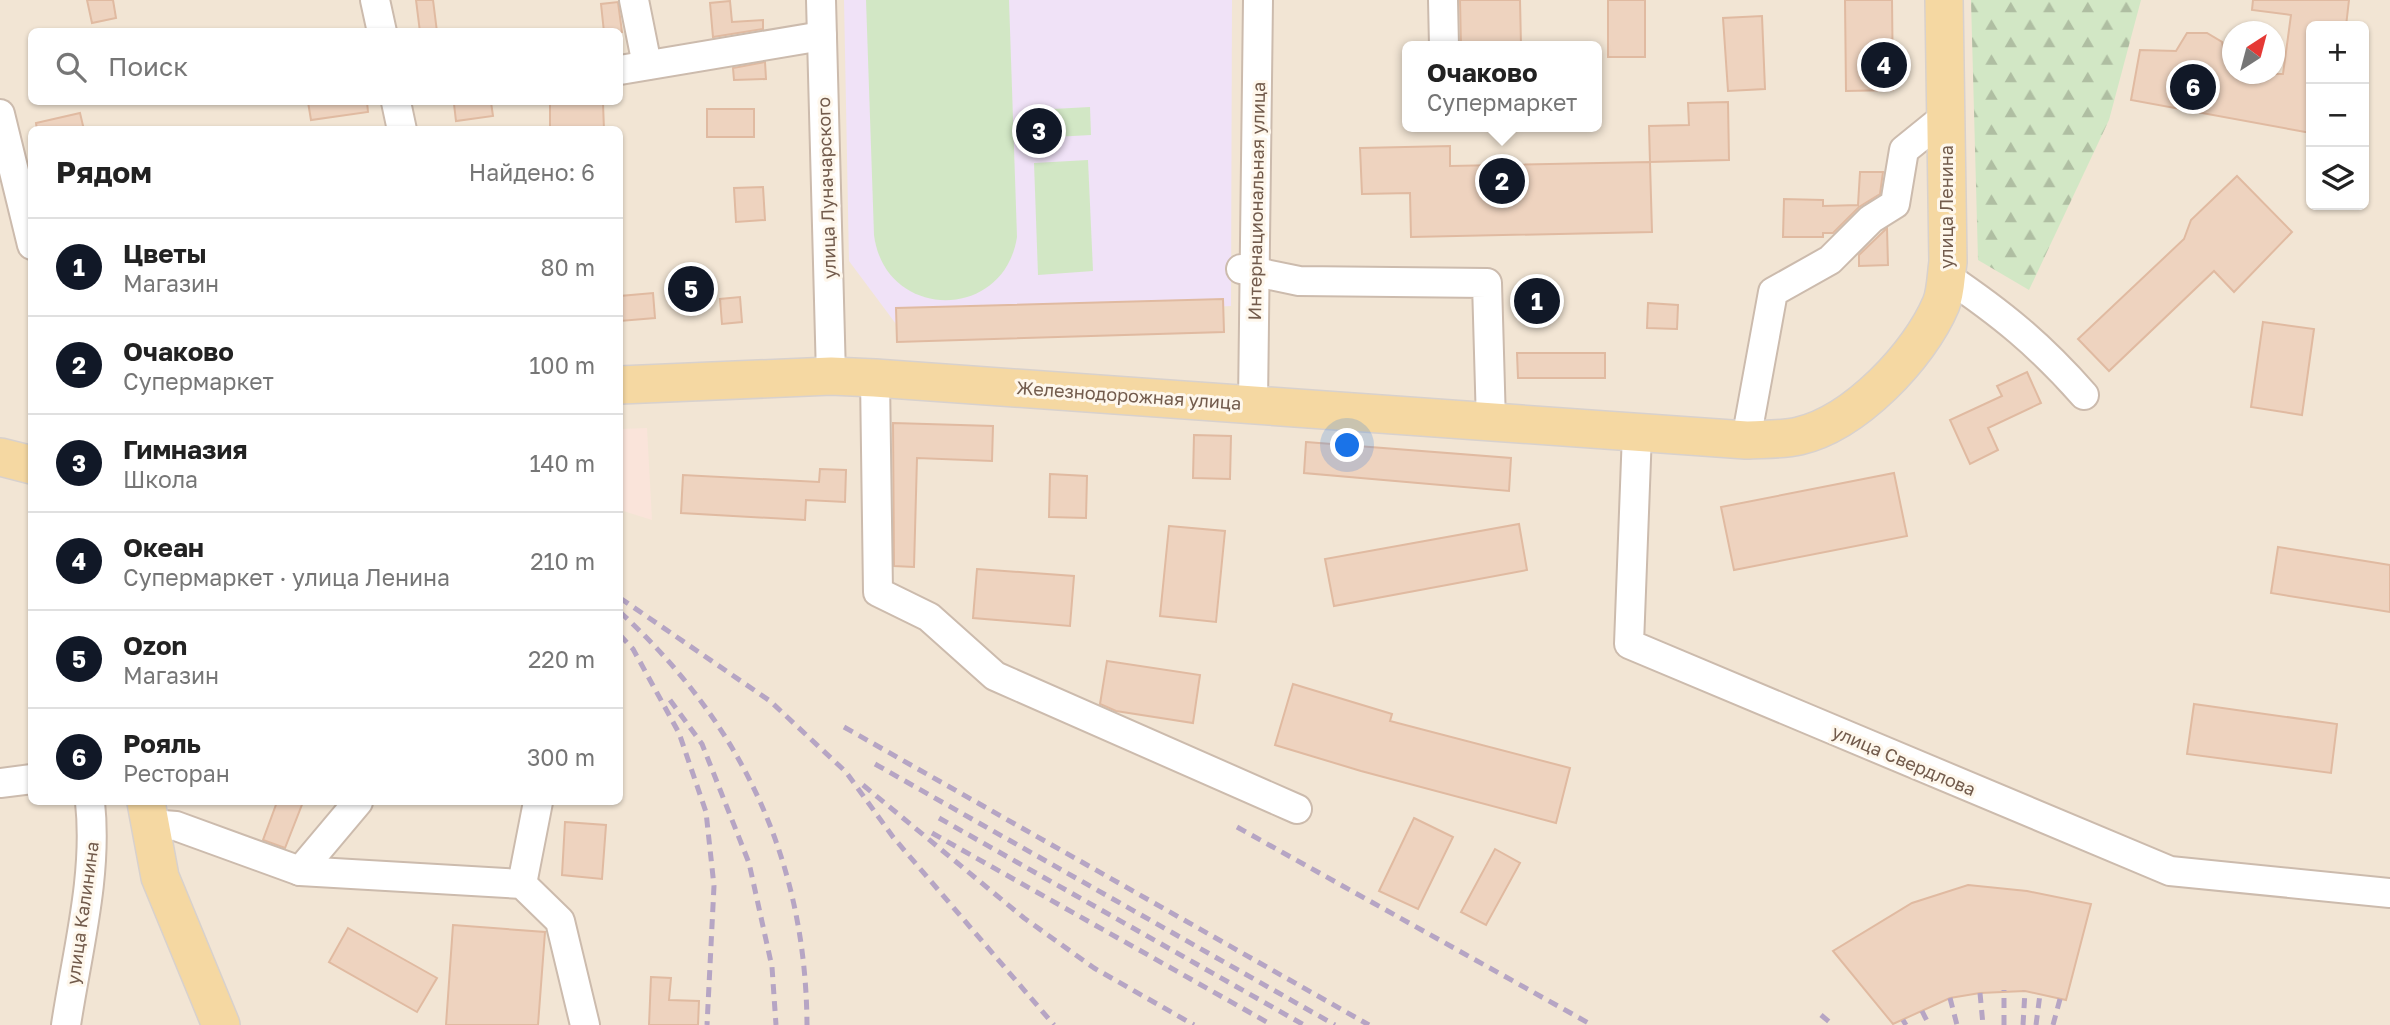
<!DOCTYPE html>
<html lang="ru">
<meta charset="utf-8">
<style>
:root{--surface:#fff;--page:#f2f2f2;--text:#222;--muted:#767676;--line:#e0e0e0;--accent:#111827}
body{margin:0;font-family:"Golos Text",sans-serif;background:var(--page);color:var(--text)}
.controls{position:absolute;right:21px;top:21px;display:grid;overflow:hidden;border-radius:10px;box-shadow:0 2px 5px #0004}
.controls button{width:63px;height:63px;display:grid;place-items:center;padding:0;border:0;border-bottom:2px solid var(--line);background:var(--surface);color:var(--text);font:35px sans-serif}
.compass{position:absolute;left:2222px;top:21px;width:63px;height:63px;border-radius:50%;background:var(--surface);box-shadow:0 2px 5px #0004;rotate:36deg}
.you{position:absolute;left:1348px;top:446px;width:24px;height:24px;margin:-18px;border:5px solid #fff;border-radius:50%;background:#1a73e8;box-shadow:0 0 0 10px #1a73e833}
.badge{display:grid;place-items:center;width:46px;height:46px;border-radius:50%;background:var(--accent);color:#fff;font-size:23px;font-weight:700}
.pin{position:absolute;translate:-50% -50%;border:4px solid #fff;box-shadow:0 2px 7px #0006}
.popup{position:absolute;left:1402px;top:41px;width:200px;height:91px;box-sizing:border-box;display:grid;place-content:center;border-radius:10px;background:var(--surface);filter:drop-shadow(0 2px 5px #0005);font-size:23px;white-space:nowrap;color:var(--muted)}
.popup b{font-size:26px;color:var(--text)}
.popup::after{content:'';position:absolute;left:50%;top:100%;margin-left:-14px;border:14px solid transparent;border-top-color:var(--surface)}
.list{margin:0;padding:0;list-style:none}
h2{display:flex;justify-content:space-between;align-items:center;height:91px;margin:0;padding:0 28px;font-size:30px}
h2 small{font-size:23px;font-weight:400;color:var(--muted)}
.list li{display:grid;grid-template-columns:46px 1fr auto;gap:21px;align-items:center;box-sizing:border-box;height:98px;padding:0 28px;border-top:2px solid var(--line)}
.list b{display:block;font-size:26px;white-space:nowrap}
.list p{margin:0;font-size:23px;white-space:nowrap;color:var(--muted)}
.list em{font-size:23px;font-style:normal;color:var(--muted)}
.icon{flex:none;width:38px;height:38px;fill:none;stroke:currentColor;stroke-width:2;stroke-linecap:round;stroke-linejoin:round}
.map{position:relative;flex:none;width:2390px;height:1025px;overflow:hidden}
.search{position:absolute;background:var(--surface);box-shadow:0 2px 5px #0004;left:28px;top:28px;width:595px;height:77px;display:flex;align-items:center;gap:18px;box-sizing:border-box;padding:0 24px;border-radius:10px;color:var(--muted);font-size:26px}
.panel{position:absolute;background:var(--surface);box-shadow:0 2px 5px #0004;left:28px;top:126px;width:595px;height:679px;border-radius:10px}
.map>svg:first-child{display:block}
.residential{fill:#f2e5d4;fill-rule:evenodd}
.commercial{fill:#fae4da}
.education{fill:#f0e2f7}
.forest{fill:url(#forest-firs)}
.pitch{fill:#d2e7c5}
.building{fill:#eed3bf;stroke:#e0baa1;stroke-width:2}
.lines{fill:none;stroke-linecap:round;stroke-linejoin:round}
.minor-casing{stroke:#ccbbad;stroke-width:32}
.major-casing{stroke:#d8d1cd;stroke-width:40}
.minor{stroke:#fff;stroke-width:28}
.major{stroke:#f5d8a2;stroke-width:37}
.rail{stroke:#b6a5c4;stroke-width:5;stroke-dasharray:10 7;stroke-linecap:butt}
.labels{text-anchor:middle;dominant-baseline:central;stroke-width:6;stroke-linejoin:round;paint-order:stroke}
.street-label{font-size:18px;fill:#725b4c;stroke:#fef7ec}
</style>
<div class="map">
<svg width="2390" height="1025" viewBox="0 0 2390 1025">
<defs>
<pattern id="forest-firs" width="22" height="20" patternUnits="userSpaceOnUse" patternTransform="scale(1.75)"><rect width="22" height="20" fill="#d2e7c5"/><path d="M5 1l3.5 6h-7zM16 11l3.5 6h-7z" fill="#afbea2"/></pattern>
</defs>
<rect width="100%" height="100%" fill="#fbf3e6"/>
<path class="residential" d="M0 0H2390V1025H0ZM2311 26H2364V205H2311ZM32 32H620V102H32ZM2232 32H2274V74H2232ZM1408 46H1596V127H1408ZM32 130H620V802H32Z"/>
<polygon class="commercial" points="647,428 652,520 620,510 620,429"/>
<polygon class="education" points="844,0 1232,0 1231,306 896,324 849,261"/>
<polygon class="forest" points="1971,0 2141,0 2109,120 2029,290 1978,260"/>
<g class="pitch">
<path d="M866 0H1009L1017 237C1004 322 885 321 874 235Z"/>
<polygon points="1090,107 1091,135 1036,138 1034,110"/>
<polygon points="1088,160 1093,271 1038,275 1034,163"/>
</g>
<g class="building">
<polygon points="87,0 113,0 116,18 92,23"/>
<polygon points="416,0 433,0 437,32 420,32"/>
<polygon points="1460,0 1520,0 1521,46 1461,46"/>
<rect x="1608" y="0" width="37" height="57"/>
<polygon points="1845,0 1892,0 1893,90 1846,91"/>
<polygon points="2253,0 2349,0 2346,26 2311,26 2311,133 2131,100 2140,50 2176,51 2187,33 2207,33 2222,42 2226,60 2232,61 2232,74 2283,74 2291,15 2252,10"/>
<polygon points="730,1 732,22 763,20 763,29 713,37 710,3"/>
<polygon points="618,2 622,32 604,32 601,4"/>
<polygon points="1762,16 1765,89 1728,91 1723,18"/>
<polygon points="765,62 766,79 734,80 733,68"/>
<polygon points="308,102 367,102 368,112 311,120"/>
<polygon points="475,102 491,102 493,116 456,121 454,104"/>
<polygon points="550,102 603,103 604,130 550,130"/>
<polygon points="1728,102 1729,160 1650,162 1649,126 1689,125 1688,103"/>
<rect x="707" y="109" width="47" height="28"/>
<polygon points="80,113 84,130 37,130 36,123"/>
<polygon points="1450,146 1450,166 1650,162 1652,232 1411,237 1410,193 1362,194 1360,148"/>
<polygon points="1860,172 1883,172 1880,194 1859,207 1833,233 1823,233 1823,237 1783,237 1784,199 1823,200 1823,206 1858,205"/>
<polygon points="2237,176 2292,232 2234,292 2214,271 2109,371 2078,339 2184,239 2191,220"/>
<polygon points="763,187 765,220 736,222 734,188"/>
<polygon points="1887,228 1888,265 1859,266 1859,255"/>
<polygon points="653,293 655,318 620,321 620,296"/>
<polygon points="740,297 742,322 722,324 720,299"/>
<polygon points="1223,299 1224,332 897,342 896,308"/>
<polygon points="1648,303 1678,305 1677,329 1647,328"/>
<polygon points="2263,322 2314,329 2302,415 2251,407"/>
<polygon points="1517,353 1605,353 1605,378 1518,378"/>
<polygon points="2027,372 2041,403 1988,428 1998,450 1970,464 1950,420 2002,396 1997,386"/>
<polygon points="893,423 993,426 992,461 917,458 914,567 894,566"/>
<polygon points="1194,435 1231,436 1230,479 1193,478"/>
<polygon points="1306,442 1511,458 1509,491 1304,473"/>
<polygon points="820,469 846,470 845,502 806,500 805,520 681,513 683,475 819,482"/>
<polygon points="1894,473 1907,536 1734,570 1721,507"/>
<polygon points="1050,474 1087,476 1086,518 1049,517"/>
<polygon points="1519,524 1527,570 1334,606 1325,559"/>
<polygon points="1169,526 1225,531 1216,622 1160,616"/>
<polygon points="2278,547 2390,565 2390,612 2271,593"/>
<polygon points="977,569 1074,576 1070,626 973,618"/>
<polygon points="1107,661 1200,675 1193,723 1116,711 1100,704"/>
<polygon points="1293,684 1392,714 1390,721 1570,768 1556,823 1361,771 1275,745"/>
<polygon points="2194,704 2337,724 2331,773 2187,754"/>
<polygon points="277,802 303,802 285,848 263,840"/>
<polygon points="1414,818 1453,837 1418,909 1379,891"/>
<polygon points="565,822 606,825 602,879 562,875"/>
<polygon points="1495,849 1520,863 1486,925 1461,912"/>
<polygon points="1968,885 2027,891 2091,904 2066,1000 2025,991 1980,993 1950,998 1893,1024 1833,951 1912,903"/>
<polygon points="453,925 545,932 538,1025 446,1025"/>
<polygon points="348,928 437,978 417,1012 329,962"/>
<polygon points="651,977 671,978 669,1000 699,1001 698,1025 649,1025"/>
</g>
<g class="lines">
<defs>
<g id="minor">
<polyline points="375,0 382,32"/>
<polyline points="634,0 647,65"/>
<polyline points="821,0 831,376"/>
<polyline points="1443,0 1444,46"/>
<polyline points="620,70 822,36"/>
<polyline points="396,102 402,130"/>
<polyline points="0,114 32,245"/>
<polyline points="1241,269 1299,281 1487,283 1491,423"/>
<path d="M1946 276C2002 314 2039 344 2084 395"/>
<polyline points="875,378 878,592 929,617 995,676 1297,809"/>
<polyline points="1253,403 1258,0"/>
<polyline points="1637,433 1629,644 2170,871 2390,893"/>
<polyline points="1746,440 1773,292 1830,260 1871,219 1895,204 1904,150 1946,116"/>
<polyline points="0,783 32,779"/>
<polyline points="150,824 176,826 300,871 522,884 560,921 585,1025"/>
<polyline points="300,871 358,802"/>
<polyline points="522,884 538,802"/>
<path d="M66 1025C77 952 98 875 90 802"/>
</g>
<g id="major">
<path d="M620 385 831 376 875 378 1746 440C1763 439 1782 440 1799 436 1855 423 1919 356 1941 304 1946 292 1946 275 1948 262L1944 0"/>
<polyline points="0,457 32,465"/>
<polyline points="146,802 160,877 221,1025"/>
</g>
</defs>
<use href="#minor" class="minor-casing"/>
<use href="#major" class="major-casing"/>
<use href="#minor" class="minor"/>
<use href="#major" class="major"/>
<g class="rail">
<polyline points="620,598 770,701 846,772 893,837 1054,1025"/>
<path d="M620 612C741 723 806 860 807 1025"/>
<polyline points="620,635 633,649 679,733 706,812 714,886 707,1025"/>
<polyline points="670,700 702,744 749,863 772,967 776,1025"/>
<polyline points="844,727 1369,1025"/>
<polyline points="875,764 1335,1025"/>
<polyline points="863,785 1024,918 1094,968 1194,1025"/>
<polyline points="939,818 1304,1025"/>
<polyline points="1237,827 1592,1025"/>
<polyline points="932,833 1272,1025"/>
<polyline points="1980,993 1983,1025"/>
<polyline points="1950,998 1957,1025"/>
<polyline points="1922,1011 1929,1025"/>
<polyline points="1821,1015 1833,1025"/>
<polyline points="1903,1020 1906,1025"/>
<polyline points="2004,1025 2004,990"/>
<polyline points="2023,1025 2025,991"/>
<polyline points="2036,1025 2040,994"/>
<polyline points="2053,1025 2060,999"/>
</g>
</g>
<g class="labels">
<g class="street-label">
<text transform="translate(826 188) rotate(-92)">улица Луначарского</text>
<text transform="translate(1256 201) rotate(-89)">Интернациональная улица</text>
<text transform="translate(1946 207) rotate(-90)">улица Ленина</text>
<text transform="translate(1129 395) rotate(4)">Железнодорожная улица</text>
<text transform="translate(1904 760) rotate(23)">улица Свердлова</text>
<text transform="translate(82 913) rotate(-82)">улица Калинина</text>
</g>
</g>
</svg>
<div class="controls">
<button>+</button>
<button>−</button>
<button><svg class="icon" aria-label="layers" viewBox="0 0 24 24"><path d="M12 4l9 5-9 5-9-5zM3 14l9 5 9-5"/></svg></button>
</div>
<svg class="compass" viewBox="-18 -18 36 36"><path d="M0-13l5 13h-10z" fill="#e53935"/><path d="M0 13l5-13h-10z" fill="#767676"/></svg>
<div class="you"></div>
<div class="pin badge" style="left:1537px;top:301px">1</div>
<div class="pin badge" style="left:1502px;top:181px">2</div>
<div class="popup"><b>Очаково</b>Супермаркет</div>
<div class="pin badge" style="left:1039px;top:131px">3</div>
<div class="pin badge" style="left:1884px;top:65px">4</div>
<div class="pin badge" style="left:691px;top:289px">5</div>
<div class="pin badge" style="left:2193px;top:87px">6</div>
<div class="search"><svg class="icon" aria-label="search" viewBox="0 0 24 24"><circle cx="10" cy="10" r="6"/><path d="M15 15l6 6"/></svg>Поиск</div>
<section class="panel">
<h2>Рядом<small>Найдено: 6</small></h2>
<ul class="list">
<li><span class="badge">1</span><div><b>Цветы</b><p>Магазин</p></div><em>80 m</em></li>
<li><span class="badge">2</span><div><b>Очаково</b><p>Супермаркет</p></div><em>100 m</em></li>
<li><span class="badge">3</span><div><b>Гимназия</b><p>Школа</p></div><em>140 m</em></li>
<li><span class="badge">4</span><div><b>Океан</b><p>Супермаркет · улица Ленина</p></div><em>210 m</em></li>
<li><span class="badge">5</span><div><b>Ozon</b><p>Магазин</p></div><em>220 m</em></li>
<li><span class="badge">6</span><div><b>Рояль</b><p>Ресторан</p></div><em>300 m</em></li>
</ul>
</section>
</div>
